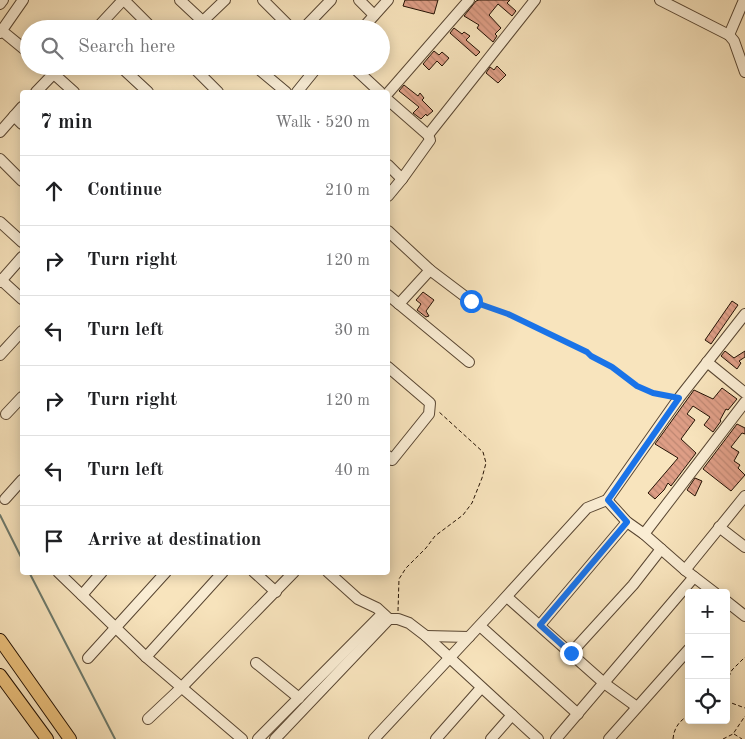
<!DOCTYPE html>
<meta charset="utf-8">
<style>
:root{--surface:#fff;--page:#f6f6f6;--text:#202124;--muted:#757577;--line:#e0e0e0}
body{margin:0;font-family:"Old Standard TT",serif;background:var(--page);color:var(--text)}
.controls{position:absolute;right:15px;bottom:15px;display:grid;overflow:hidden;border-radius:5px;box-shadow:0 2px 12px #0003}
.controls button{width:45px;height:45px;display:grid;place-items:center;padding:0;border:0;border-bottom:1px solid var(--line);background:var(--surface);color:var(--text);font:25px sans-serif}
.stop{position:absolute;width:15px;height:15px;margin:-11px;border:4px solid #1a73e8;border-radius:50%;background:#fff}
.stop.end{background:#1a73e8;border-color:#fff;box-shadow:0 1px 5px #0008}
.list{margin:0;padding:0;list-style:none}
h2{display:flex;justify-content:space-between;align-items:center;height:65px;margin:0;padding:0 20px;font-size:21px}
h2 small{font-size:16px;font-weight:400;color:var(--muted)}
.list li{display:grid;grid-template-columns:32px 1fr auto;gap:15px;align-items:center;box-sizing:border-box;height:70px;padding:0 20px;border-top:1px solid var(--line)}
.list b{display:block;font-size:19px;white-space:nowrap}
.list em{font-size:16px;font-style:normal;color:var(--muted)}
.icon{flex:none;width:28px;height:28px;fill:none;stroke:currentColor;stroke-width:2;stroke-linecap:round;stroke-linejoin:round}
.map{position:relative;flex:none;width:745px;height:739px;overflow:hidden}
.search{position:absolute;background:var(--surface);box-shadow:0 2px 12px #0003;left:20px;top:20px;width:370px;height:55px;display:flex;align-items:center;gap:12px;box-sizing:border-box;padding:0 18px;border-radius:28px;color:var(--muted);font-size:19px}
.panel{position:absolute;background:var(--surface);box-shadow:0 2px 12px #0003;left:20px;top:90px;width:370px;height:485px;border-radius:5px}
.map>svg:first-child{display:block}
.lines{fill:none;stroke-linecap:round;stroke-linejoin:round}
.stream{stroke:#6d7a6c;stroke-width:2}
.building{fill:url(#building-back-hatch);stroke:#241204}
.minor-casing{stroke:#594632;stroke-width:12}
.major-casing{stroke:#241204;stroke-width:14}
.path{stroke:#241204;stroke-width:1;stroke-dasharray:4 2.5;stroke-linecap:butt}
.minor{stroke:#faedd4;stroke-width:10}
.major{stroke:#ecc27e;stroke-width:12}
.route{stroke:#1a73e8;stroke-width:6}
</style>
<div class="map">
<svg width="745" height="739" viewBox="0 0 745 739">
<defs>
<pattern id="building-back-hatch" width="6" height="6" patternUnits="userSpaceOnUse" patternTransform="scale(1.25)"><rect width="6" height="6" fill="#de9e86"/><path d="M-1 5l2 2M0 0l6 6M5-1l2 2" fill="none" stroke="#be8772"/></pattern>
</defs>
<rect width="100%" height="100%" fill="#f8e4bd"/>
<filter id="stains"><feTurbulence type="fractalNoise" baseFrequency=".004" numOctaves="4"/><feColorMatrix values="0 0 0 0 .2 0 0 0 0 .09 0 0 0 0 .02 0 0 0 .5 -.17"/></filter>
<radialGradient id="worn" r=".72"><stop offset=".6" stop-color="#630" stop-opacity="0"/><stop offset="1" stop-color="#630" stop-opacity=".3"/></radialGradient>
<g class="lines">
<g class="stream">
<polyline points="0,515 22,559"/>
<polyline points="29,572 115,739"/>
</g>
</g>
<g class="building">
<polygon points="405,0 438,0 434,14 403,6"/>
<polygon points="479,0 510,0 507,3 516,11 512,16 498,4 489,15 501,28 495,34 497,36 493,42 477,28 479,25 464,16 476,1"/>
<polygon points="454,28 462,34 464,32 470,36 466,40 480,52 476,56 450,33"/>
<polygon points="434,51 439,55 442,52 449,58 442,66 437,61 429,70 423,64"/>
<polygon points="497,66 506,75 498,83 486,73 490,67 494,70"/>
<polygon points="404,85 418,96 420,93 424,98 422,100 433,111 427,116 426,114 421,119 413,113 419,107 399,91"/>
<polygon points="423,292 434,300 426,311 429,316 426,317 417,310 421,304 416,300"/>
<polygon points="732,301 738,305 711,344 705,340"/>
<polygon points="725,351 734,358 745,351 745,357 739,361 741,363 737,369 721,356"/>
<polygon points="722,388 737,399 728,410 726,409 720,420 721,421 713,432 704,425 710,417 693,406 687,414 695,420 681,439 696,453 671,486 668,483 664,490 655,499 648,493 678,458 655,444 694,390 713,399"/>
<polygon points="737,424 745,428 745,434 742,433 731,447 739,452 734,461 740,465 738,468 745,475 731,491 703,469"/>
<polygon points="695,478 702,481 695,496 687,490"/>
</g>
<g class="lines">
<defs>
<g id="minor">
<polyline points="124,0 153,29"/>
<polyline points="180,0 211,29"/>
<polyline points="263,0 292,29"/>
<polyline points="359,0 374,15"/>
<polyline points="660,0 729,35 734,41 745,72"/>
<polyline points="0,4 3,0"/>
<polyline points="203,21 225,0"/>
<polyline points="96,29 123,0"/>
<polyline points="303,29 331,0"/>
<polyline points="362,29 388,0"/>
<polyline points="2,31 29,53"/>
<polyline points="0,33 23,0"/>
<polyline points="729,35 744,0"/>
<polyline points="45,66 74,92"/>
<polyline points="120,66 148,92"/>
<polyline points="192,66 218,92"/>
<polyline points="255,66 286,92"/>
<polyline points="352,66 380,92"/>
<polyline points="36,92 61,66"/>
<polyline points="297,92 318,66"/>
<polyline points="388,93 469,0"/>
<polyline points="388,100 428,135 430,140 402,179 388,165"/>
<polyline points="14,116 22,124"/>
<polyline points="0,132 22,107"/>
<polyline points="428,135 535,0"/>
<polyline points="0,159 22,181"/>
<polyline points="388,196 402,179"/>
<polyline points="0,222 22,242"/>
<polyline points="388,231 430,270 471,301"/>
<polyline points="0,279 22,299"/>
<polyline points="0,282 22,257"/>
<polyline points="388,295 469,362"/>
<polyline points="399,304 430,270"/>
<polyline points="0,355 22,331"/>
<polyline points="707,362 745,393"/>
<polyline points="388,367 430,403 429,414 392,460 388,456"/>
<polyline points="6,414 22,397"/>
<polyline points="5,499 22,480"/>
<polyline points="607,500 627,522 644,534 685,570 715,593"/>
<polyline points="719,527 745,547"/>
<polyline points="644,534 745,402"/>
<polyline points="685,570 745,496"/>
<polyline points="58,572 146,657 242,739"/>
<polyline points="254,572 276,592"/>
<polyline points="328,572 358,599 377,608 389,619 398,619 409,623 426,636 538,739"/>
<polyline points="82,595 102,572"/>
<polyline points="507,597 604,683 637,707"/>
<polyline points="726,601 745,616"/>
<polyline points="540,625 627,522"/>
<polyline points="480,626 578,714"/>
<polyline points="426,636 469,637"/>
<polyline points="571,653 633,585 661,549"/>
<polyline points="146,657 223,572"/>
<polyline points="88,658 166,572"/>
<polyline points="256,663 299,698"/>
<polyline points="148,719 181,688 294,572"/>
<polyline points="258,739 382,614"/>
<polyline points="275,739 389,619"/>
<polyline points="374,739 495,609 587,508 607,500 679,398 745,314"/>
<polyline points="436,739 481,688"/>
<polyline points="491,739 512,715"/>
<polyline points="556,739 694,577"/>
<polyline points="609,739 689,649"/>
</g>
<g id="major">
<polyline points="0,640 70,739"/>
<polyline points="0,675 47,739"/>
</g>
</defs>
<use href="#minor" class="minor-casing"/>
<use href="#major" class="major-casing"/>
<g class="path">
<path d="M479 303 531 324 587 352C594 359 602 361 610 366 633 381 641 391 669 396"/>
<polyline points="398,611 399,579 406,568 426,548 435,536 463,515 472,503 482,478 486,463 483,452 438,411"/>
<polyline points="726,683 732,670 745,657"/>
<polyline points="726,701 745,708"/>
<polyline points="734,734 742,739"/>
<path d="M673 739C674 728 679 721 689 715"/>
<polyline points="723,739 733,734 745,716"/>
</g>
<use href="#minor" class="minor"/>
<use href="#major" class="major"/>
</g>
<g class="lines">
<polyline class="route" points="471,301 508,314 587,352 591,356 612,367 637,386 653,393 679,398 608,500 627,522 540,625 571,653"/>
</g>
<rect width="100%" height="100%" filter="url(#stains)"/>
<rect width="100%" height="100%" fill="url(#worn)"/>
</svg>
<div class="controls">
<button>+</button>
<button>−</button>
<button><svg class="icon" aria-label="locate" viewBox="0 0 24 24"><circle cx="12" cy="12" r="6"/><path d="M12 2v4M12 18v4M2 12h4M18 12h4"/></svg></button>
</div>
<div class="stop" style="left:471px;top:301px"></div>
<div class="stop end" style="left:571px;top:653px"></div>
<div class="search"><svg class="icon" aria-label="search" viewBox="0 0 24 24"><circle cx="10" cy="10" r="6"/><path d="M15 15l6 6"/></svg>Search here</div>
<section class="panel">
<h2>7 min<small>Walk · 520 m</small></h2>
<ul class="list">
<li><svg class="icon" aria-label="ahead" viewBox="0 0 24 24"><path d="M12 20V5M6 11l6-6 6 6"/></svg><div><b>Continue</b></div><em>210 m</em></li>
<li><svg class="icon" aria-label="right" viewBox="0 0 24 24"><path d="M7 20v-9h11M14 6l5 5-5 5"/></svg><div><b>Turn right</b></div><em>120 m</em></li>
<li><svg class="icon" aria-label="left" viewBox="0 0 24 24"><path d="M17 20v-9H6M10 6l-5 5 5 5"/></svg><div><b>Turn left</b></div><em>30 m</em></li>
<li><svg class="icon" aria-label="right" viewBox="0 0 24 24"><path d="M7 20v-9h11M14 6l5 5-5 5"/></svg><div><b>Turn right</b></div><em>120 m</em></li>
<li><svg class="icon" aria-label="left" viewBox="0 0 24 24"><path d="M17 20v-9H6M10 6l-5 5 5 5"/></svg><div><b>Turn left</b></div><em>40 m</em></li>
<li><svg class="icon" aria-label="arrive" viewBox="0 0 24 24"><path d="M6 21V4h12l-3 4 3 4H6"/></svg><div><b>Arrive at destination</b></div></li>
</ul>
</section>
</div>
